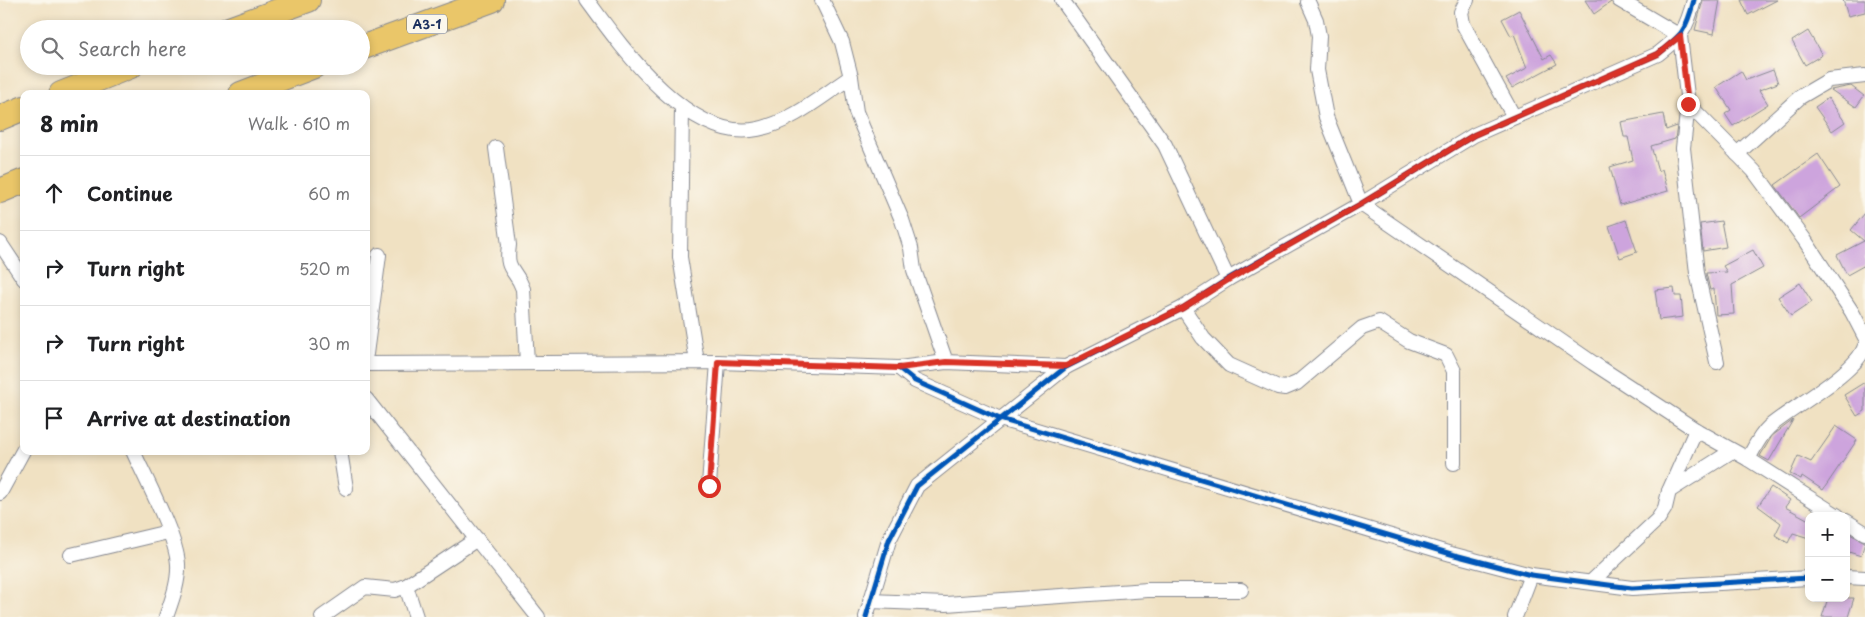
<!DOCTYPE html>
<meta charset="utf-8">
<style>
:root{--surface:#fff;--page:#f2f2f2;--text:#202124;--muted:#757577;--line:#e0e0e0}
body{margin:0;font-family:"Playpen Sans",sans-serif;background:var(--page);color:var(--text)}
.controls{position:absolute;right:15px;bottom:15px;display:grid;overflow:hidden;border-radius:10px;box-shadow:0 2px 8px #0003}
.controls button{width:45px;height:45px;display:grid;place-items:center;padding:0;border:0;border-bottom:1px solid var(--line);background:var(--surface);color:var(--text);font:25px sans-serif}
.stop{position:absolute;width:15px;height:15px;margin:-11px;border:4px solid #d93025;border-radius:50%;background:#fff}
.stop.end{background:#d93025;border-color:#fff;box-shadow:0 1px 5px #0008}
.list{margin:0;padding:0;list-style:none}
h2{display:flex;justify-content:space-between;align-items:center;height:65px;margin:0;padding:0 20px;font-size:21px}
h2 small{font-size:16px;font-weight:400;color:var(--muted)}
.list li{display:grid;grid-template-columns:32px 1fr auto;gap:15px;align-items:center;box-sizing:border-box;height:75px;padding:0 20px;border-top:1px solid var(--line)}
.list b{display:block;font-size:19px;white-space:nowrap}
.list em{font-size:16px;font-style:normal;color:var(--muted)}
.icon{flex:none;width:28px;height:28px;fill:none;stroke:currentColor;stroke-width:2;stroke-linecap:round;stroke-linejoin:round}
.map{position:relative;flex:none;width:1865px;height:617px;overflow:hidden}
.search{position:absolute;background:var(--surface);box-shadow:0 2px 8px #0003;left:20px;top:20px;width:350px;height:55px;display:flex;align-items:center;gap:12px;box-sizing:border-box;padding:0 18px;border-radius:28px;color:var(--muted);font-size:19px}
.panel{position:absolute;background:var(--surface);box-shadow:0 2px 8px #0003;left:20px;top:90px;width:350px;height:365px;border-radius:10px}
.map>svg:first-child{display:block}
.building{fill:#cda4dd}
.lines{fill:none;stroke-linecap:round;stroke-linejoin:round}
.minor-casing{stroke:#868890;stroke-width:16}
.trunk-casing{stroke:#868890;stroke-width:26}
.minor{stroke:#fff;stroke-width:14}
.trunk{stroke:#eac669;stroke-width:24}
.cycleway-casing{stroke:#fbf7ec;stroke-width:8}
.cycleway{stroke:#0057b8;stroke-width:5}
.route{stroke:#d93025;stroke-width:6}
.labels{text-anchor:middle;dominant-baseline:central;stroke-width:4;stroke-linejoin:round;paint-order:stroke}
.shield{fill:#fbf7ec;stroke:#5e6b89;stroke-width:1}
.shield-label{font-size:12px;font-weight:bold;fill:#1b2f5e}
</style>
<div class="map">
<svg width="1865" height="617" viewBox="0 0 1865 617">
<rect width="100%" height="100%" fill="#fbf7ec"/>
<filter id="ink" filterUnits="userSpaceOnUse"><feTurbulence type="fractalNoise" baseFrequency=".02" numOctaves="2"/><feDisplacementMap in="SourceGraphic" scale="10" xChannelSelector="R" yChannelSelector="G"/><feConvolveMatrix kernelMatrix="1 2 1 2 8 2 1 2 1" color-interpolation-filters="sRGB"/></filter>
<filter id="wash" filterUnits="userSpaceOnUse"><feTurbulence type="fractalNoise" baseFrequency=".0096" numOctaves="4" result="noise"/><feDisplacementMap in="SourceGraphic" scale="20" xChannelSelector="R" yChannelSelector="G"/><feGaussianBlur stdDeviation="1.12" result="paint"/><feColorMatrix in="noise" values="0 0 0 0 0 0 0 0 0 0 0 0 0 0 0 0 0 1.4 0 .05"/><feComposite in="paint" operator="in"/></filter>
<g filter="url(#wash)">
<rect width="100%" height="100%" fill="#f0e1c2"/>
<g id="blocks">
<g class="building">
<polygon points="1585,0 1610,0 1611,2 1594,14"/>
<polygon points="1703,0 1720,0 1714,34 1695,30"/>
<polygon points="1741,0 1777,0 1748,15"/>
<polygon points="1843,0 1865,0 1865,12 1848,16"/>
<polygon points="1519,10 1544,59 1551,55 1557,64 1512,88 1506,79 1527,68 1514,34 1511,36 1502,19"/>
<polygon points="1808,31 1822,55 1805,65 1792,41"/>
<polygon points="1773,70 1778,83 1759,90 1768,104 1733,126 1725,114 1731,110 1716,87 1741,71 1746,80"/>
<polygon points="1851,86 1864,96 1856,107 1831,90"/>
<polygon points="1828,98 1845,122 1832,131 1815,107"/>
<polygon points="1663,114 1666,130 1677,126 1675,139 1651,146 1658,171 1662,169 1668,191 1620,205 1610,167 1633,160 1628,137 1624,137 1621,122"/>
<polygon points="1818,154 1840,187 1799,218 1775,185"/>
<polygon points="1865,213 1865,265 1847,275 1837,255 1864,241 1851,230"/>
<polygon points="1626,220 1637,252 1620,258 1609,226"/>
<polygon points="1721,221 1726,247 1703,251 1700,224"/>
<polygon points="1753,250 1763,268 1732,285 1734,314 1716,315 1714,289 1710,290 1706,273 1727,272 1723,266"/>
<polygon points="1800,283 1812,302 1791,316 1778,297"/>
<polygon points="1674,288 1675,296 1681,296 1683,317 1659,320 1655,290"/>
<polygon points="1865,382 1865,411 1857,416 1844,395"/>
<polygon points="1793,420 1769,461 1760,456 1772,436"/>
<polygon points="1836,426 1857,440 1823,490 1802,476 1801,479 1790,474 1798,456 1811,462"/>
<polygon points="1771,487 1790,500 1785,507 1809,520 1809,538 1793,533 1788,543 1775,535 1781,523 1758,506"/>
<polygon points="1846,532 1865,542 1861,556 1846,551"/>
<polygon points="1828,598 1854,598 1848,617 1822,617"/>
</g>
</g>
</g>
<g filter="url(#ink)">
<use href="#blocks" fill-opacity="0" stroke="#868890" stroke-width="1"/>
<g class="lines">
<defs>
<g id="minor">
<path d="M587 0C622 48 690 144 758 129 792 122 823 95 851 77"/>
<polyline points="822,0 842,42 851,77 856,112 902,220 911,248 914,270 946,362"/>
<polyline points="1062,0 1165,145 1228,279"/>
<polyline points="1467,0 1461,12 1463,24 1514,117"/>
<polyline points="1619,0 1680,36 1688,104 1683,148 1697,273 1717,362"/>
<polyline points="1308,2 1316,20 1319,36 1317,70 1326,117 1361,204 1593,363 1696,430 1748,459 1838,516"/>
<polyline points="1688,104 1754,171 1804,239 1852,312 1865,337"/>
<polyline points="682,107 680,257 697,362"/>
<path d="M496 148 509 245C505 273 516 268 523 289L527 363"/>
<polyline points="1737,154 1800,97 1829,80 1865,76"/>
<polyline points="0,243 24,279"/>
<polyline points="1183,308 1203,338 1229,365 1278,387 1285,388 1297,383 1362,328 1379,322 1409,341 1446,355 1454,371 1454,463"/>
<polyline points="366,354 379,255"/>
<polyline points="366,364 718,362 899,368 946,362 1066,367"/>
<polyline points="899,368 915,381 1000,419 1451,554 1531,575 1632,588 1809,578"/>
<polyline points="366,399 538,617"/>
<path d="M133 451C146 480 176 535 178 564 179 582 172 600 166 617"/>
<polyline points="340,451 346,488"/>
<path d="M1748 459C1754 448 1760 435 1769 427 1792 407 1856 374 1865 346"/>
<polyline points="709,485 718,362"/>
<polyline points="1669,491 1732,451"/>
<polyline points="0,493 24,449"/>
<polyline points="1846,521 1865,533"/>
<polyline points="71,555 168,532"/>
<polyline points="1846,577 1865,578"/>
<polyline points="1591,582 1658,519 1665,508 1669,491 1696,430"/>
<polyline points="406,586 416,617"/>
<polyline points="870,601 946,604 1148,590 1241,590"/>
<polyline points="322,617 365,587 395,590 406,586 477,539"/>
<path d="M866 617 889 540 917 486 1066 367 1183 308 1228 279 1361 204 1474 135 1658 54C1682 35 1686 31 1694 0"/>
<polyline points="1515,617 1531,575"/>
</g>
<g id="trunk">
<polyline points="229,29 308,0"/>
<polyline points="361,48 492,0"/>
<polyline points="61,94 131,66"/>
<polyline points="241,94 314,66"/>
<polyline points="0,118 24,108"/>
<polyline points="0,191 24,181"/>
</g>
</defs>
<use href="#minor" class="minor-casing"/>
<use href="#trunk" class="trunk-casing"/>
<use href="#minor" class="minor"/>
<use href="#trunk" class="trunk"/>
<defs>
<g id="cycleway">
<polyline points="899,368 915,381 1000,419 1451,554 1531,575 1632,588 1809,578"/>
<path d="M866 617 889 540 917 486 1066 367 1183 308 1228 279 1361 204 1474 135 1658 54C1682 35 1686 31 1694 0"/>
</g>
</defs>
<use href="#cycleway" class="cycleway-casing"/>
<use href="#cycleway" class="cycleway"/>
</g>
</g>
<g class="lines" filter="url(#ink)">
<polyline class="route" points="709,486 718,362 899,368 946,362 1066,366 1183,308 1228,280 1361,204 1474,135 1658,54 1680,36 1688,104"/>
</g>
<g class="labels">
<rect class="shield" x="407" y="14.5" width="40" height="19" rx="4"/>
<g class="shield-label">
<text x="427" y="24">A3-1</text>
</g>
</g>
</svg>
<div class="controls">
<button>+</button>
<button>−</button>
</div>
<div class="stop" style="left:709px;top:486px"></div>
<div class="stop end" style="left:1688px;top:104px"></div>
<div class="search"><svg class="icon" aria-label="search" viewBox="0 0 24 24"><circle cx="10" cy="10" r="6"/><path d="M15 15l6 6"/></svg>Search here</div>
<section class="panel">
<h2>8 min<small>Walk · 610 m</small></h2>
<ul class="list">
<li><svg class="icon" aria-label="ahead" viewBox="0 0 24 24"><path d="M12 20V5M6 11l6-6 6 6"/></svg><div><b>Continue</b></div><em>60 m</em></li>
<li><svg class="icon" aria-label="right" viewBox="0 0 24 24"><path d="M7 20v-9h11M14 6l5 5-5 5"/></svg><div><b>Turn right</b></div><em>520 m</em></li>
<li><svg class="icon" aria-label="right" viewBox="0 0 24 24"><path d="M7 20v-9h11M14 6l5 5-5 5"/></svg><div><b>Turn right</b></div><em>30 m</em></li>
<li><svg class="icon" aria-label="arrive" viewBox="0 0 24 24"><path d="M6 21V4h12l-3 4 3 4H6"/></svg><div><b>Arrive at destination</b></div></li>
</ul>
</section>
</div>
